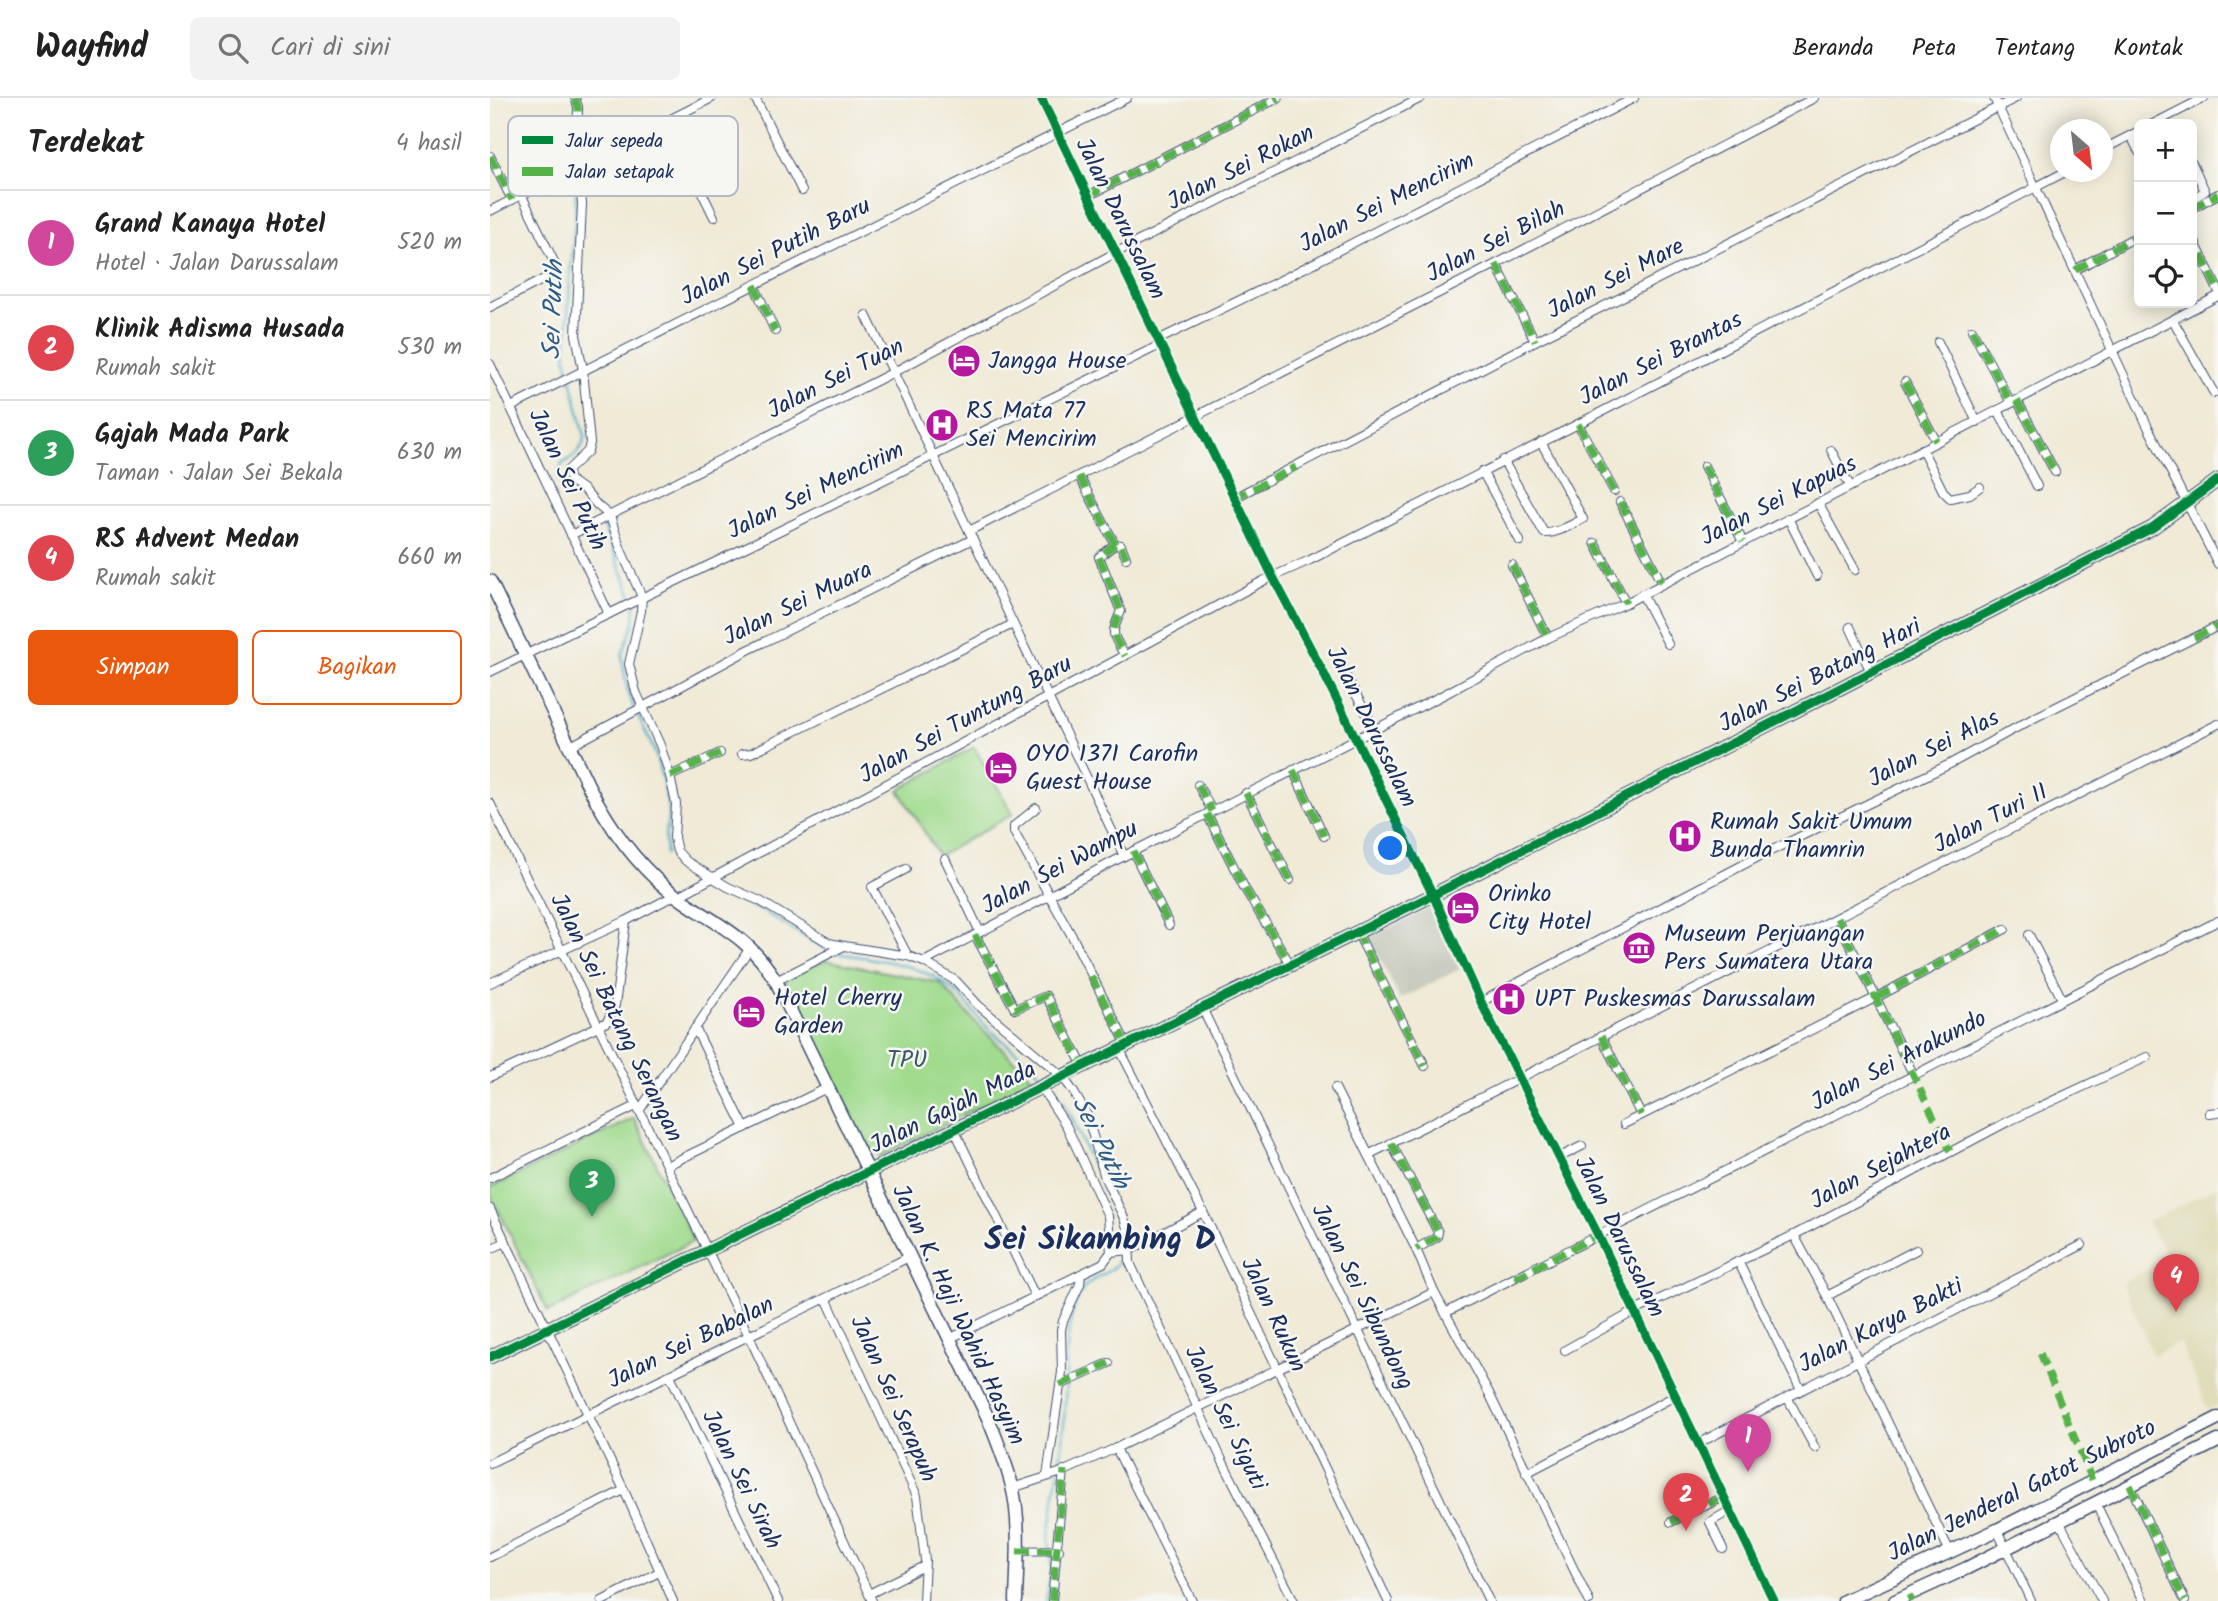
<!DOCTYPE html>
<html lang="id">
<meta charset="utf-8">
<style>
:root{--surface:#fff;--page:#f2f2f2;--text:#222;--muted:#767676;--line:#e0e0e0;--accent:#ea580c}
body{margin:0;font-family:Kalam,sans-serif;background:var(--page);color:var(--text)}
.controls{position:absolute;right:21px;top:21px;display:grid;overflow:hidden;border-radius:10px;box-shadow:0 4px 18px #0003}
.controls button{width:63px;height:63px;display:grid;place-items:center;padding:0;border:0;border-bottom:2px solid var(--line);background:var(--surface);color:var(--text);font:35px sans-serif}
.compass{position:absolute;left:1560px;top:21px;width:63px;height:63px;border-radius:50%;background:var(--surface);box-shadow:0 4px 18px #0003;rotate:152deg}
.you{position:absolute;left:901px;top:751px;width:24px;height:24px;margin:-18px;border:5px solid #fff;border-radius:50%;background:#1a73e8;box-shadow:0 0 0 10px #1a73e833}
.badge{display:grid;place-items:center;width:46px;height:46px;border-radius:50%;background:var(--accent);color:#fff;font-size:23px;font-weight:700}
.pin{position:absolute;translate:-50% -58px;filter:drop-shadow(0 2px 4px #0008)}
.pin::after{content:'';position:absolute;top:37px;width:24px;height:21px;background:inherit;clip-path:polygon(0 0,100% 0,50% 100%)}
.list{margin:0;padding:0;list-style:none}
h2{display:flex;justify-content:space-between;align-items:center;height:91px;margin:0;padding:0 28px;font-size:30px}
h2 small{font-size:23px;font-weight:400;color:var(--muted)}
.list li{display:grid;grid-template-columns:46px 1fr auto;gap:21px;align-items:center;box-sizing:border-box;height:105px;padding:0 28px;border-top:2px solid var(--line)}
.list b{display:block;font-size:26px;white-space:nowrap}
.list p{margin:0;font-size:23px;white-space:nowrap;color:var(--muted)}
.list em{font-size:23px;font-style:normal;color:var(--muted)}
.actions{display:flex;gap:14px;padding:21px 28px}
.actions a{flex:1;padding:16px 0;border:2px solid var(--accent);border-radius:10px;text-align:center;font-size:24px;color:var(--accent)}
.actions .main{background:var(--accent);color:#fff}
.icon{flex:none;width:38px;height:38px;fill:none;stroke:currentColor;stroke-width:2;stroke-linecap:round;stroke-linejoin:round}
.map{position:relative;flex:none;width:1728px;height:1503px;overflow:hidden}
header{display:flex;align-items:center;gap:42px;box-sizing:border-box;height:98px;padding:0 35px;background:var(--surface);border-bottom:2px solid var(--line)}
header strong{font-size:33px}
nav{display:flex;gap:38px;margin-inline-start:auto;font-size:24px}
.search{width:490px;height:63px;background:var(--page);display:flex;align-items:center;gap:18px;box-sizing:border-box;padding:0 24px;border-radius:10px;color:var(--muted);font-size:26px}
main{display:flex}
aside{flex:1;background:var(--surface)}
.map>svg:first-child{display:block}
.built{fill:#e0ddbb}
.industrial{fill:#c4c6b9}
.green{fill:#a0db8e;stroke:#5e8576;stroke-width:2}
.lines{fill:none;stroke-linecap:round;stroke-linejoin:round}
.stream{stroke:#4fb1ce;stroke-width:2.5}
.street-casing{stroke:#3b4b70;stroke-width:10}
.secondary-casing{stroke:#3b4b70;stroke-width:15}
.primary-casing{stroke:#3b4b70;stroke-width:15}
.street{stroke:#fff;stroke-width:8}
.secondary{stroke:#fff;stroke-width:12}
.primary{stroke:#fff;stroke-width:12}
.quiet{stroke:#55b248;stroke-width:7;stroke-dasharray:14 7;stroke-linecap:butt}
.cycleway-casing{stroke:#f6f6f2;stroke-width:13}
.cycleway{stroke:#00873e;stroke-width:9}
.labels{text-anchor:middle;dominant-baseline:central;stroke-width:5;stroke-linejoin:round;paint-order:stroke}
.street-label{font-size:24px;fill:#1b2f5e;stroke:#f6f6f2}
.poi-label{font-size:24px;fill:#1b2f5e;stroke:#f6f6f2;text-anchor:start}
.park-label{font-size:24px;fill:#3c5a6a;stroke:#f6f6f2}
.water-label{font-size:26px;font-style:italic;fill:#2d5c85;stroke:#f6f6f2}
.district-label{font-size:32px;font-weight:bold;fill:#1b2f5e;stroke:#f6f6f2}
.key{fill:#f6f6f2;stroke:#b4bac6;stroke-width:2}
.key-label{font-size:19px;fill:#1b2f5e}
</style>
<header>
<strong>Wayfind</strong>
<div class="search"><svg class="icon" aria-label="search" viewBox="0 0 24 24"><circle cx="10" cy="10" r="6"/><path d="M15 15l6 6"/></svg>Cari di sini</div>
<nav><a>Beranda</a><a>Peta</a><a>Tentang</a><a>Kontak</a></nav>
</header>
<main>
<aside>
<h2>Terdekat<small>4 hasil</small></h2>
<ul class="list">
<li><span class="badge" style="background:#d1479c">1</span><div><b>Grand Kanaya Hotel</b><p>Hotel · Jalan Darussalam</p></div><em>520 m</em></li>
<li><span class="badge" style="background:#e0444e">2</span><div><b>Klinik Adisma Husada</b><p>Rumah sakit</p></div><em>530 m</em></li>
<li><span class="badge" style="background:#2e9e5b">3</span><div><b>Gajah Mada Park</b><p>Taman · Jalan Sei Bekala</p></div><em>630 m</em></li>
<li><span class="badge" style="background:#e0444e">4</span><div><b>RS Advent Medan</b><p>Rumah sakit</p></div><em>660 m</em></li>
</ul>
<div class="actions"><a class="main">Simpan</a><a>Bagikan</a></div>
</aside>
<div class="map">
<svg width="1728" height="1503" viewBox="0 0 1728 1503">
<rect width="100%" height="100%" fill="#f6f6f2"/>
<filter id="ink" filterUnits="userSpaceOnUse"><feTurbulence type="fractalNoise" baseFrequency=".0143" numOctaves="2"/><feDisplacementMap in="SourceGraphic" scale="14" xChannelSelector="R" yChannelSelector="G"/><feConvolveMatrix kernelMatrix="1 2 1 2 8 2 1 2 1" color-interpolation-filters="sRGB"/></filter>
<filter id="wash" filterUnits="userSpaceOnUse"><feTurbulence type="fractalNoise" baseFrequency=".00686" numOctaves="4" result="noise"/><feDisplacementMap in="SourceGraphic" scale="28" xChannelSelector="R" yChannelSelector="G"/><feGaussianBlur stdDeviation="1.57" result="paint"/><feColorMatrix in="noise" values="0 0 0 0 0 0 0 0 0 0 0 0 0 0 0 0 0 1.4 0 .05"/><feComposite in="paint" operator="in"/></filter>
<g filter="url(#wash)">
<rect width="100%" height="100%" fill="#f0ead6"/>
<polygon class="built" points="1728,1088 1728,1307 1718,1312 1690,1244 1663,1257 1632,1185 1678,1160 1658,1124"/>
<polygon class="industrial" points="940,810 970,871 910,901 879,839"/>
<g class="green">
<polygon points="484,649 523,716 449,758 409,692"/>
<polygon points="335,862 450,885 489,928 544,981 391,1058 379,1051 293,882"/>
<polygon points="144,1020 204,1143 58,1214 0,1095 0,1090"/>
</g>
<g class="lines">
<g class="stream">
<path d="M84 49 86 116 80 181 76 260 95 339C91 354 85 358 72 366L68 377 74 390 99 403"/>
<polyline points="106,410 143,501"/>
<polyline points="145,507 144,524 132,557 133,567 139,599 164,652 172,679 179,714 175,739 176,756"/>
<polyline points="183,765 209,783"/>
<path d="M214 787C233 801 254 803 274 814 297 827 317 843 341 853"/>
<path d="M347 855C386 862 433 865 463 892 477 903 486 919 499 931 518 948 539 962 556 981"/>
<path d="M563 988C579 1007 585 1028 595 1050 608 1080 637 1122 631 1156 628 1175 602 1177 593 1191 576 1217 577 1251 576 1281"/>
<polyline points="561,1468 559,1438 573,1341 576,1287"/>
<polyline points="556,1503 561,1475"/>
</g>
</g>
</g>
<g filter="url(#ink)">
<g class="lines">
<defs>
<g id="street">
<polyline points="85,0 88,9 87,47 92,106 86,237 93,272 100,345 98,353 77,373 80,382 94,392 107,407 120,418 131,452 152,499 151,513 139,566 146,594 170,647 180,678 186,706 184,740 187,753 196,763 238,789 270,803 339,845 354,848"/>
<polyline points="265,0 312,93"/>
<polyline points="551,0 783,479 833,574 943,797 991,904 1108,1137 1284,1503"/>
<polyline points="1504,0 1658,329 1728,466"/>
<polyline points="177,23 224,119"/>
<polyline points="1663,26 1714,0"/>
<polyline points="1641,38 1649,54"/>
<polyline points="1612,52 1649,33"/>
<polyline points="0,58 22,102"/>
<polyline points="1702,65 1715,93 1702,101"/>
<polyline points="598,98 788,0"/>
<polyline points="1702,110 1728,96"/>
<polyline points="0,113 222,0"/>
<polyline points="1702,138 1728,192"/>
<polyline points="1006,166 1045,243"/>
<polyline points="1585,172 1649,137"/>
<polyline points="264,187 285,233"/>
<polyline points="0,209 60,178 64,171 64,164 32,98"/>
<polyline points="376,217 634,758"/>
<polyline points="1683,222 1724,295"/>
<polyline points="1482,232 1521,305"/>
<polyline points="668,242 789,183 1144,0"/>
<polyline points="1448,244 1487,324"/>
<polyline points="0,266 119,516"/>
<polyline points="1415,284 1446,343"/>
<polyline points="1527,302 1565,374"/>
<polyline points="21,309 637,0"/>
<polyline points="1508,312 1547,388"/>
<polyline points="1088,326 1124,393"/>
<polyline points="1432,351 1453,393 1460,400 1480,396 1490,389"/>
<polyline points="1341,352 1360,388"/>
<path d="M1013 362 1054 435C1066 436 1081 427 1093 421L1051 344"/>
<polyline points="1214,368 1253,444"/>
<polyline points="992,373 1030,443"/>
<polyline points="589,378 625,446 631,447 636,460"/>
<polyline points="744,400 1045,243 1526,0"/>
<polyline points="1130,404 1171,484"/>
<polyline points="1328,405 1365,472"/>
<polyline points="1298,420 1327,478"/>
<polyline points="479,433 1006,166 1324,0"/>
<polyline points="81,437 404,274 625,155 931,0"/>
<polyline points="1105,445 1136,505"/>
<path d="M625 446 609 459 631 513C620 538 622 534 635 558"/>
<polyline points="1022,467 1058,540"/>
<polyline points="1152,496 1178,546"/>
<polyline points="1360,529 1381,574"/>
<polyline points="848,564 885,631"/>
<polyline points="0,574 670,247"/>
<polyline points="79,649 258,552 483,441"/>
<polyline points="252,656 261,655 523,526"/>
<polyline points="803,672 834,738"/>
<polyline points="180,678 230,655"/>
<polyline points="708,687 722,713"/>
<polyline points="756,695 800,782"/>
<polyline points="0,705 259,1238 382,1503"/>
<polyline points="546,710 524,728 524,734 583,840 637,947"/>
<polyline points="717,716 755,791 800,866"/>
<polyline points="643,753 679,827"/>
<polyline points="455,761 490,834"/>
<polyline points="416,771 382,789 418,858"/>
<polyline points="187,799 773,483 820,462 1088,326 1575,74"/>
<polyline points="1347,820 1424,978"/>
<polyline points="867,834 935,968"/>
<polyline points="485,837 525,911 556,898 593,968"/>
<polyline points="1539,837 1572,901"/>
<polyline points="434,864 466,883 488,907 572,978 583,993 597,1017 615,1080 634,1120 639,1136 640,1165 732,1362 804,1503"/>
<polyline points="286,883 354,848 418,858 434,864 634,758 955,596 1058,540 1136,505 1728,198"/>
<polyline points="0,885 136,823 185,797"/>
<polyline points="991,904 1270,758 1460,666 1544,620 1728,528"/>
<polyline points="712,910 999,1503"/>
<polyline points="205,930 255,1030"/>
<polyline points="1111,938 1151,1017"/>
<polyline points="629,950 713,1114 898,1503"/>
<polyline points="0,979 117,924 125,907 136,823"/>
<polyline points="845,990 926,1151 944,1194 999,1295 1099,1503"/>
<polyline points="149,1013 260,850"/>
<polyline points="1719,1015 1728,1014"/>
<polyline points="1134,1026 1387,899 1515,831"/>
<polyline points="464,1031 545,1198"/>
<polyline points="901,1045 948,1134 947,1139 926,1151"/>
<polyline points="880,1056 1728,626"/>
<polyline points="1068,1060 1092,1048"/>
<polyline points="176,1068 337,990"/>
<polyline points="0,1080 146,1008"/>
<polyline points="0,1111 134,1392 183,1503"/>
<polyline points="1304,1137 1337,1198 1460,1454"/>
<polyline points="0,1151 16,1144"/>
<polyline points="621,1154 640,1152 713,1114"/>
<polyline points="1248,1163 1311,1292"/>
<polyline points="1337,1198 1426,1152"/>
<polyline points="336,1200 427,1398 435,1462 433,1503"/>
<polyline points="955,1215 1728,823"/>
<polyline points="459,1241 613,1165 621,1154 618,1118 577,1029 551,989"/>
<polyline points="1075,1252 1145,1213 1304,1137 1517,1024 1657,959"/>
<polyline points="180,1277 288,1503"/>
<polyline points="570,1287 619,1265"/>
<polyline points="1297,1299 1325,1350"/>
<polyline points="1209,1345 1592,1147"/>
<polyline points="626,1350 702,1503"/>
<polyline points="0,1365 419,1159"/>
<polyline points="1036,1375 1185,1298"/>
<polyline points="557,1378 572,1274 571,1232 573,1223 590,1186 591,1176"/>
<polyline points="1640,1387 1695,1503"/>
<polyline points="522,1390 572,1374 626,1350 944,1194"/>
<polyline points="1605,1404 1654,1503"/>
<polyline points="1569,1423 1612,1503"/>
<polyline points="1181,1424 1234,1399"/>
<polyline points="1507,1432 1541,1503"/>
<polyline points="1233,1451 1220,1424 1241,1412"/>
<polyline points="527,1453 569,1452"/>
<polyline points="0,1459 134,1392"/>
<polyline points="379,1496 434,1468"/>
<polyline points="112,1503 169,1474"/>
<polyline points="562,1503 574,1372"/>
</g>
<g id="secondary">
<path d="M0 483 99 689C118 726 144 763 176 790 218 824 256 833 286 883L498 1320C507 1342 516 1364 522 1388 531 1424 527 1466 526 1503"/>
<polyline points="0,1259 943,797 1323,604 1662,430 1728,382"/>
</g>
<g id="primary">
<polyline points="1354,1503 1507,1432 1728,1320"/>
<polyline points="1405,1503 1477,1470 1728,1343"/>
</g>
</defs>
<use href="#street" class="street-casing"/>
<use href="#secondary" class="secondary-casing"/>
<use href="#primary" class="primary-casing"/>
<use href="#street" class="street"/>
<use href="#secondary" class="secondary"/>
<use href="#primary" class="primary"/>
<g class="quiet">
<polyline points="85,0 88,9 89,69"/>
<polyline points="0,58 22,102"/>
<polyline points="598,98 788,0"/>
<polyline points="1702,110 1728,96"/>
<polyline points="1702,138 1728,192"/>
<polyline points="1006,166 1045,243"/>
<polyline points="1585,172 1649,137"/>
<polyline points="264,187 285,233"/>
<polyline points="1482,232 1521,305"/>
<polyline points="1415,284 1446,343"/>
<polyline points="1527,302 1565,374"/>
<polyline points="1088,326 1124,393"/>
<polyline points="1214,368 1253,444"/>
<polyline points="589,378 625,446 631,447 636,460"/>
<polyline points="744,400 806,369"/>
<polyline points="1130,404 1171,484"/>
<polyline points="1105,445 1136,505"/>
<path d="M625 446 609 459 631 513C620 538 622 534 635 558"/>
<polyline points="1022,467 1058,540"/>
<polyline points="1704,540 1728,528"/>
<polyline points="803,672 834,738"/>
<polyline points="180,678 230,655"/>
<polyline points="708,687 722,713"/>
<polyline points="756,695 800,782"/>
<polyline points="717,716 755,791 800,866"/>
<polyline points="643,753 679,827"/>
<polyline points="1347,820 1460,1053"/>
<polyline points="867,834 935,968"/>
<polyline points="485,837 525,911 556,898 593,968"/>
<polyline points="601,878 637,947"/>
<polyline points="1387,899 1515,831"/>
<polyline points="1111,938 1151,1017"/>
<polyline points="901,1045 948,1134 947,1139 926,1151"/>
<polyline points="1025,1180 1108,1137"/>
<polyline points="1550,1255 1602,1382"/>
<polyline points="570,1287 619,1265"/>
<polyline points="1640,1387 1695,1503"/>
<polyline points="1181,1424 1234,1399"/>
<polyline points="527,1453 569,1452"/>
<polyline points="1419,1497 1422,1503"/>
<polyline points="562,1503 574,1372"/>
</g>
<defs>
<g id="cycleway">
<polyline points="551,0 783,479 833,574 943,797 991,904 1108,1137 1284,1503"/>
<polyline points="0,1259 943,797 1323,604 1662,430 1728,382"/>
</g>
</defs>
<use href="#cycleway" class="cycleway-casing"/>
<use href="#cycleway" class="cycleway"/>
</g>
</g>
<defs>
<symbol id="hotel-disc" viewBox="-11 -11 22 22"><circle r="9.5" fill="#b5179e" stroke="#f6f6f2"/><path d="M-6-4.5h1.5V1H6V5H4.5V3h-9V5H-6ZM-4 0a1.8 1.8 0 1 1 3.6 0ZM.5 0V-2.5h3Q6-2.5 6 0Z" fill="#fff"/></symbol>
<symbol id="hospital-disc" viewBox="-11 -11 22 22"><circle r="9.5" fill="#b5179e" stroke="#f6f6f2"/><path d="M-5-5h3v3.5h4V-5h3V5h-3V1.5h-4V5h-3Z" fill="#fff"/></symbol>
<symbol id="museum-disc" viewBox="-11 -11 22 22"><circle r="9.5" fill="#b5179e" stroke="#f6f6f2"/><path d="M0-6L6-3V-2H-6V-3ZM-5-1h2V3h-2ZM-1-1h2V3h-2ZM3-1h2V3H3ZM-6 4H6V6H-6Z" fill="#fff"/></symbol>
</defs>
<g fill-rule="evenodd">
<use href="#hotel-disc" x="455" y="244" width="38" height="38"/>
<use href="#hospital-disc" x="433" y="308" width="38" height="38"/>
<use href="#hotel-disc" x="492" y="651" width="38" height="38"/>
<use href="#hospital-disc" x="1176" y="719" width="38" height="38"/>
<use href="#hotel-disc" x="954" y="791" width="38" height="38"/>
<use href="#museum-disc" x="1130" y="831" width="38" height="38"/>
<use href="#hospital-disc" x="1000" y="882" width="38" height="38"/>
<use href="#hotel-disc" x="240" y="895" width="38" height="38"/>
</g>
<g class="labels">
<g class="street-label">
<text transform="translate(751 70) rotate(-27)">Jalan Sei Rokan</text>
<text transform="translate(897 105) rotate(-27)">Jalan Sei Mencirim</text>
<text transform="translate(630 121) rotate(64)">Jalan Darussalam</text>
<text transform="translate(1006 144) rotate(-27)">Jalan Sei Bilah</text>
<text transform="translate(286 154) rotate(-27)">Jalan Sei Putih Baru</text>
<text transform="translate(1126 181) rotate(-27)">Jalan Sei Mare</text>
<text transform="translate(1171 261) rotate(-27)">Jalan Sei Brantas</text>
<text transform="translate(346 281) rotate(-27)">Jalan Sei Tuan</text>
<text transform="translate(77 382) rotate(65)">Jalan Sei Putih</text>
<text transform="translate(326 393) rotate(-26)">Jalan Sei Mencirim</text>
<text transform="translate(1289 403) rotate(-27)">Jalan Sei Kapuas</text>
<text transform="translate(308 506) rotate(-26)">Jalan Sei Muara</text>
<text transform="translate(1330 578) rotate(-27)">Jalan Sei Batang Hari</text>
<text transform="translate(476 622) rotate(-29)">Jalan Sei Tuntung Baru</text>
<text transform="translate(881 629) rotate(64)">Jalan Darussalam</text>
<text transform="translate(1444 651) rotate(-27)">Jalan Sei Alas</text>
<text transform="translate(1501 721) rotate(-27)">Jalan Turi II</text>
<text transform="translate(570 770) rotate(-28)">Jalan Sei Wampu</text>
<text transform="translate(126 920) rotate(64)">Jalan Sei Batang Serangan</text>
<text transform="translate(1409 963) rotate(-27)">Jalan Sei Arakundo</text>
<text transform="translate(463 1010) rotate(-26)">Jalan Gajah Mada</text>
<text transform="translate(1391 1069) rotate(-28)">Jalan Sejahtera</text>
<text transform="translate(1129 1139) rotate(64)">Jalan Darussalam</text>
<text transform="translate(872 1199) rotate(64)">Jalan Sei Sibundong</text>
<text transform="translate(468 1217) rotate(65)">Jalan K. Haji Wahid Hasyim</text>
<text transform="translate(783 1217) rotate(65)">Jalan Rukun</text>
<text transform="translate(1391 1228) rotate(-27)">Jalan Karya Bakti</text>
<text transform="translate(201 1245) rotate(-26)">Jalan Sei Babalan</text>
<text transform="translate(403 1301) rotate(66)">Jalan Sei Serapuh</text>
<text transform="translate(735 1320) rotate(64)">Jalan Sei Siguti</text>
<text transform="translate(251 1382) rotate(64)">Jalan Sei Sirah</text>
<text transform="translate(1532 1393) rotate(-26)">Jalan Jenderal Gatot Subroto</text>
</g>
<g class="poi-label">
<text x="498" y="263">Jangga House</text>
<text x="476" y="313">RS Mata 77<tspan x="476" dy="28">Sei Mencirim</tspan></text>
<text x="536" y="656">OYO 1371 Carofin<tspan x="536" dy="28">Guest House</tspan></text>
<text x="1220" y="724">Rumah Sakit Umum<tspan x="1220" dy="28">Bunda Thamrin</tspan></text>
<text x="998" y="796">Orinko<tspan x="998" dy="28">City Hotel</tspan></text>
<text x="1174" y="836">Museum Perjuangan<tspan x="1174" dy="28">Pers Sumatera Utara</tspan></text>
<text x="284" y="900">Hotel Cherry<tspan x="284" dy="28">Garden</tspan></text>
<text x="1044" y="901">UPT Puskesmas Darussalam</text>
</g>
<g class="park-label">
<text x="417" y="962">TPU</text>
</g>
<g class="water-label">
<text transform="translate(64 212) rotate(-88)">Sei Putih</text>
<text transform="translate(610 1045) rotate(64)">Sei Putih</text>
</g>
<g class="district-label">
<text x="610" y="1142">Sei Sikambing D</text>
</g>
</g>
<rect x="18" y="18" width="230" height="80" rx="10" class="key"/>
<rect x="32" y="38" width="31" height="8" fill="#00873e"/>
<rect x="32" y="69" width="31" height="9" fill="#55b248"/>
<g class="key-label">
<text x="75" y="49">Jalur sepeda</text>
<text x="75" y="80">Jalan setapak</text>
</g>
</svg>
<div class="controls">
<button>+</button>
<button>−</button>
<button><svg class="icon" aria-label="locate" viewBox="0 0 24 24"><circle cx="12" cy="12" r="6"/><path d="M12 2v4M12 18v4M2 12h4M18 12h4"/></svg></button>
</div>
<svg class="compass" viewBox="-18 -18 36 36"><path d="M0-13l5 13h-10z" fill="#e53935"/><path d="M0 13l5-13h-10z" fill="#767676"/></svg>
<div class="you"></div>
<div class="pin badge" style="left:1258px;top:1374px;background:#d1479c">1</div>
<div class="pin badge" style="left:1196px;top:1433px;background:#e0444e">2</div>
<div class="pin badge" style="left:102px;top:1119px;background:#2e9e5b">3</div>
<div class="pin badge" style="left:1686px;top:1214px;background:#e0444e">4</div>
</div>
</main>
